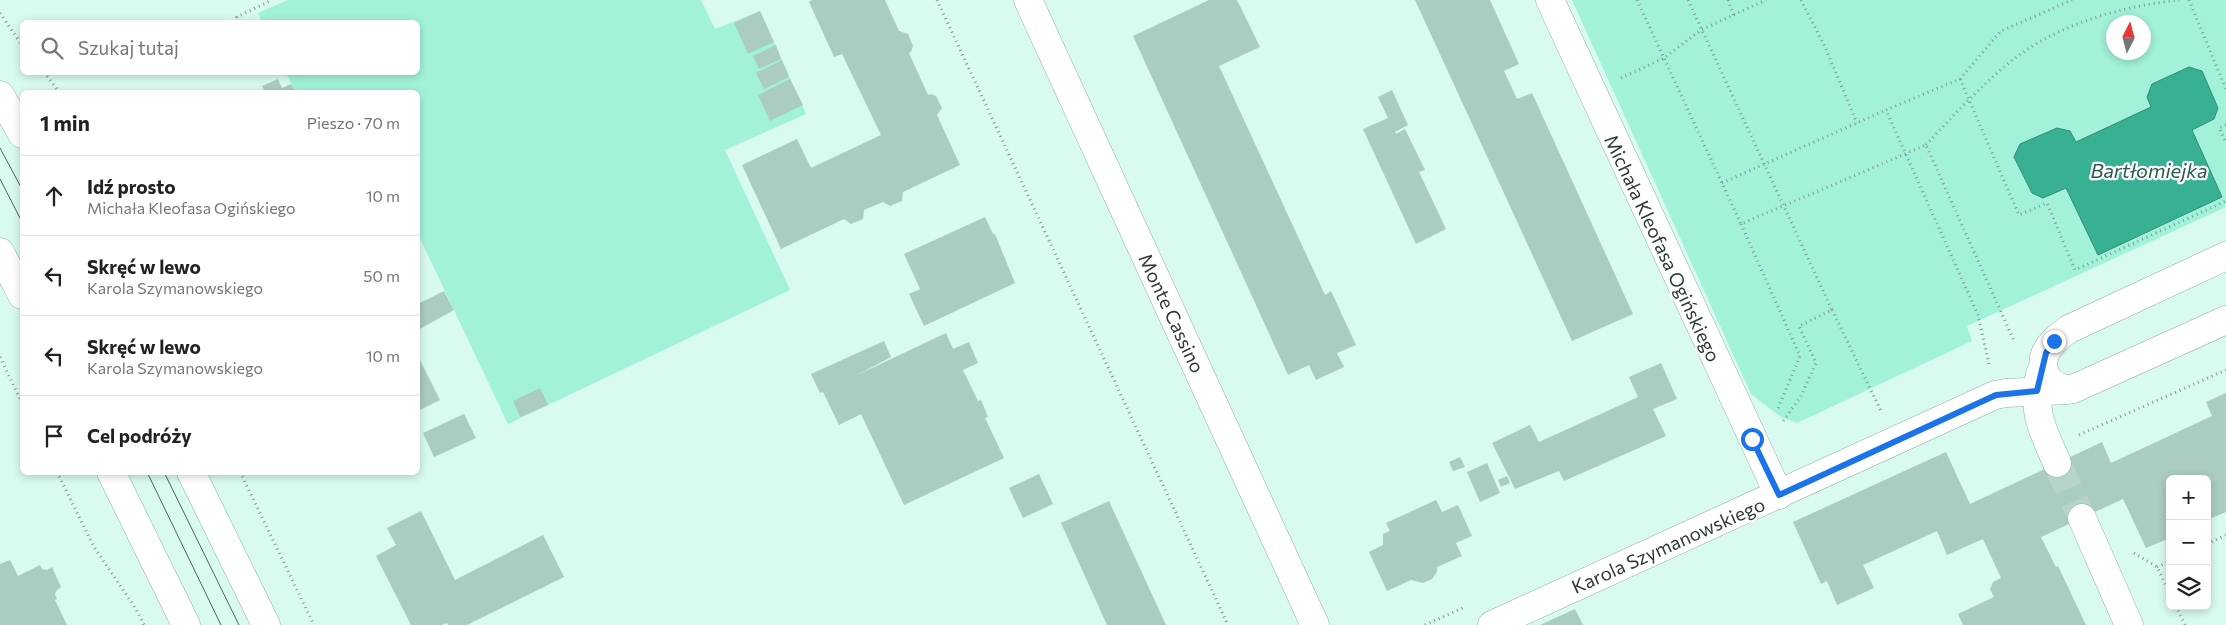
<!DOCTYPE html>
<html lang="pl">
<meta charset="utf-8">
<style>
:root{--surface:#fff;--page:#f2f2f2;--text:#222;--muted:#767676;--line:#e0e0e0}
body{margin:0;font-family:Commissioner,sans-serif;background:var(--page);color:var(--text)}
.controls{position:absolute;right:15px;bottom:15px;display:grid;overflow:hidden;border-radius:8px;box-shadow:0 2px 8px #0003}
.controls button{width:45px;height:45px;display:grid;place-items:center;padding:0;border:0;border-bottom:1px solid var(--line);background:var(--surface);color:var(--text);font:25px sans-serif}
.compass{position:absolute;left:2106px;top:15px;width:45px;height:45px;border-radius:50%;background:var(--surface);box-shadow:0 2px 8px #0003;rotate:6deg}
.stop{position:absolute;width:15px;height:15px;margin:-11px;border:4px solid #1a73e8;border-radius:50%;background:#fff}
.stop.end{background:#1a73e8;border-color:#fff;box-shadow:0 1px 5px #0008}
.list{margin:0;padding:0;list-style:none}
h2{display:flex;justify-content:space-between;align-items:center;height:65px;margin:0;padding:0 20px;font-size:21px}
h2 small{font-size:16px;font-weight:400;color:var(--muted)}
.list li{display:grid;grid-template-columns:32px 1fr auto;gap:15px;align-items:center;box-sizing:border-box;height:80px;padding:0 20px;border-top:1px solid var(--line)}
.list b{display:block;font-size:19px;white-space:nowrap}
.list p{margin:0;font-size:16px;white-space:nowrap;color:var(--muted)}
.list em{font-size:16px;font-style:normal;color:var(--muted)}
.icon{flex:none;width:28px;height:28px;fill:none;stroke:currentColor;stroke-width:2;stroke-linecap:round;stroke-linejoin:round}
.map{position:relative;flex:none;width:2226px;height:625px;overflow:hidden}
.search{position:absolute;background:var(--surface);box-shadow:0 2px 8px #0003;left:20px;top:20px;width:400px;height:55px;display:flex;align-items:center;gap:12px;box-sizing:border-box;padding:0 18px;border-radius:8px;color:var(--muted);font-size:19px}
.panel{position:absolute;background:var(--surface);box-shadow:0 2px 8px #0003;left:20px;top:90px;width:400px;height:385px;border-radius:8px}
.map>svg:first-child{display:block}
.green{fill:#a1f2d9;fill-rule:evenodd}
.water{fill:#37b093;stroke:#348d77}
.building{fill:#abccc1}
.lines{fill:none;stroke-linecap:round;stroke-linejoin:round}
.minor-tunnel{stroke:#b6d4ca;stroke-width:28;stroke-dasharray:28 14;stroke-linecap:butt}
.minor-casing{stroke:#8fafa4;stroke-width:29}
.major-casing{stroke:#8fafa4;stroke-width:29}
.path{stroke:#819890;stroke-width:3;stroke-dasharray:1 4;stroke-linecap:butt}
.minor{stroke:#fff;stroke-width:28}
.major{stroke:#fff;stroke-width:28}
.tram{stroke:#51635c;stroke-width:1}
.route{stroke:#1a73e8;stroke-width:6}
.labels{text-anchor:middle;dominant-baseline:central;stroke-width:4.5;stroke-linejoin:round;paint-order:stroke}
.street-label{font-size:19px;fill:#2d3a35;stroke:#fefefe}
.water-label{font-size:20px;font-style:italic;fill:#295a4c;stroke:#fefefe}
</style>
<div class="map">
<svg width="2226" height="625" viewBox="0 0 2226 625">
<rect width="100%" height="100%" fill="#d8faef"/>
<g class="green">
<polygon points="288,0 701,0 715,29 760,11 806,114 725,150 790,290 508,424 418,234 418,92 295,92 286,73 418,72 418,22 262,22 258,13"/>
<path d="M1572 0H2226V207L1967 326 1972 341 1797 423 1781 417 1751 394ZM2114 22H2144V52H2114Z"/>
</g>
<polygon class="water" points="2189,67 2202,71 2218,108 2214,119 2192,130 2222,197 2098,255 2066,188 2043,198 2032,193 2014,157 2020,144 2057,128 2070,131 2076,142 2151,107 2147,97 2152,84"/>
<g class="building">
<polygon points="812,0 885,0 899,31 908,34 913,46 911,52 909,53 928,95 931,94 936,96 942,108 937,115 960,165 903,192 902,201 890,206 883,202 864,210 863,219 851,224 844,219 781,249 742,165 797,139 811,168 881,135 842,54 834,57 809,2"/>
<polygon points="1209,0 1237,0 1260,47 1219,66 1325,295 1331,291 1356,345 1337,353 1344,367 1316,380 1309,365 1288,375 1133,36"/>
<polygon points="1415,0 1490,0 1519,64 1504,71 1517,99 1532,93 1633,314 1572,341"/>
<polygon points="760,11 774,42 748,54 734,23"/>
<polygon points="776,45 781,59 759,69 753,56"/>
<polygon points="782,60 789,77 764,89 756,73"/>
<polygon points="278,79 282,88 291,84 295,92 265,92 262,86"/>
<polygon points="790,79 803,105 770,121 758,95"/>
<polygon points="1392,90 1408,125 1395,132 1396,134 1405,129 1425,170 1419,172 1446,229 1416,244 1363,129 1388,118 1378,97"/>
<polygon points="985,217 993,234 995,234 1015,283 924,326 909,294 920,289 904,254"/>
<polygon points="444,291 454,310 418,330 418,304"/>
<polygon points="946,333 953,349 969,342 978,363 963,370 978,401 981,400 988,417 985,418 1004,458 904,505 861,414 839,425 823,392 820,393 811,374 884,341 891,357 855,376"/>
<polygon points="418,356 440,400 418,411"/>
<polygon points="1661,363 1677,399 1653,409 1666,436 1564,481 1559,471 1515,489 1492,443 1530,425 1539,442 1638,397 1629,377"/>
<polygon points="540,388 548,405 520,417 513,401"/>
<polygon points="2226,393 2226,512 2207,520 2207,479 2170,479 2170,538 2146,548 2123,499 2041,537 2056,567 2058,566 2086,625 1963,625 1958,614 1994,597 1990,589 1993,582 2001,578 1983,539 1947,555 1937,531 1863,565 1874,588 1837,605 1827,581 1821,584 1793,522 1946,452 1970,504 2102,442 2111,463 2212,416 2206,402"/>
<polygon points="464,414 476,438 434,457 423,433"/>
<polygon points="1460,457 1465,467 1453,471 1449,462"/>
<polygon points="1487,463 1500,493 1480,502 1467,472"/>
<polygon points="1039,474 1053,504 1023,518 1009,488"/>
<polygon points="1507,476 1510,483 1501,487 1498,480"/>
<polygon points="1436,500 1442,512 1458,505 1472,536 1456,543 1462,556 1437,567 1437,572 1432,579 1423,583 1411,580 1387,591 1369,552 1383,545 1383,534 1390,531 1386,523"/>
<polygon points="1109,501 1166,625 1107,625 1061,523"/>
<polygon points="421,511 455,580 543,535 564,577 467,625 448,625 447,623 442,625 411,625 376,556 396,545 387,528"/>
<polygon points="10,560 18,576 40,565 42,569 47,570 52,567 61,587 57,590 55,594 57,599 55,600 67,625 0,625 0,564"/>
<polygon points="1575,609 1583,625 1540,625"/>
</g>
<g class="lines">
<polyline class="minor-tunnel" points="2057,463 2082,518"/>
<defs>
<g id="minor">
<polyline points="1028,0 1315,625"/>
<polyline points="1550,0 1779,495"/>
<path d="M2226 256 2069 329C2060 335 2051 342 2046 352 2037 372 2052 391 2073 389L2226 320"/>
<path d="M2040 374C2032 413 2042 428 2057 463"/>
<polyline points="2082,518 2129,625"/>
<polyline points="1492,625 1995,395 2006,393 2067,390"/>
</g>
<g id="major">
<polyline points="0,95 22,134"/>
<polyline points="0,252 22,295"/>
<polyline points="111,472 186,625"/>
<polyline points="191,472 266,625"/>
</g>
</defs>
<use href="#minor" class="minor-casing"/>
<use href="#major" class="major-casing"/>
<g class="path">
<polyline points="937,0 1228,625"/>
<polyline points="1637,0 1741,224 1926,145 2015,343"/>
<polyline points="1688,0 1832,310 1799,326 1816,363 1800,398 1781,424"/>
<polyline points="1728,0 1734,16"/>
<polyline points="1801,0 1825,47 1857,123"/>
<polyline points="2189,0 2226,89"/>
<polyline points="0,13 22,45"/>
<polyline points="240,22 237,17 272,0"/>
<polyline points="44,72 59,92"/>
<polyline points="1621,78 1664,58 1701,30 1766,0"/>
<polyline points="1960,79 2019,215 2047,203 2075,270 2226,201"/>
<polyline points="2226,125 2219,128 2226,143"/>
<path d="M1926 145C1951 118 1976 91 2004 67 2051 26 2117 7 2179 0"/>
<polyline points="1722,183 1886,110"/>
<polyline points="1741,224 1800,356 1777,411"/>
<polyline points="1832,310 1882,413"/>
<polyline points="0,357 22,403"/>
<polyline points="1989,364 1978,315 1886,110 1960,79 2001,31 2072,0"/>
<polyline points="2079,435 2226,370"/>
<polyline points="57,472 94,547 136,609 144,625"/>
<polyline points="240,472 314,625"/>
<polyline points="2207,544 2226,535"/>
<polyline points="2134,553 2157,567 2170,594"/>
<polyline points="2157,567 2170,561"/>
<polyline points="2176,606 2185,625"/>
<polyline points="1425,625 1465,607"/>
</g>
<use href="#minor" class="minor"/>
<use href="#major" class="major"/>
<g class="tram">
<polyline points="0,148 22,189"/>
<polyline points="0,179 22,222"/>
<polyline points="147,472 221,625"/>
<polyline points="164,472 239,625"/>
</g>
</g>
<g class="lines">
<polyline class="route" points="1752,439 1779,495 1996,395 2037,391 2046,353 2054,341"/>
</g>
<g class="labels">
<g class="street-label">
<text transform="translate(1663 248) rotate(65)">Michała Kleofasa Ogińskiego</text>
<text transform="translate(1172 313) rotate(65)">Monte Cassino</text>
<text transform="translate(1668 545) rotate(-24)">Karola Szymanowskiego</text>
</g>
<g class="water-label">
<text x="2149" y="170">Bartłomiejka</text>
</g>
</g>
</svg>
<div class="controls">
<button>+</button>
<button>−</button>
<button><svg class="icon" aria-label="layers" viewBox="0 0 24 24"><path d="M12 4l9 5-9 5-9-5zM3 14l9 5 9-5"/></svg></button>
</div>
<svg class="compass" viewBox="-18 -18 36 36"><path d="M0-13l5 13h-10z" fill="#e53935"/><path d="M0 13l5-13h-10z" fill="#767676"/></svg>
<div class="stop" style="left:1752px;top:439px"></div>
<div class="stop end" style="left:2054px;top:341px"></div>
<div class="search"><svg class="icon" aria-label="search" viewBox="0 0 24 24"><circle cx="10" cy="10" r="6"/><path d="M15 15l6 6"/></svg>Szukaj tutaj</div>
<section class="panel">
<h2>1 min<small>Pieszo · 70 m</small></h2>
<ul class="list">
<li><svg class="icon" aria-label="ahead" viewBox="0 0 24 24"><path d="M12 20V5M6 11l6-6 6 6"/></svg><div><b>Idź prosto</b><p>Michała Kleofasa Ogińskiego</p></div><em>10 m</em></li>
<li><svg class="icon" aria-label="left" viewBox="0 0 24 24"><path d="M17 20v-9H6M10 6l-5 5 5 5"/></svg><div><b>Skręć w lewo</b><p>Karola Szymanowskiego</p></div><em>50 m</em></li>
<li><svg class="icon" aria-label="left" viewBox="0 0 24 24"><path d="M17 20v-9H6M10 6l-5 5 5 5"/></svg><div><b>Skręć w lewo</b><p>Karola Szymanowskiego</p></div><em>10 m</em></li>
<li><svg class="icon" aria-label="arrive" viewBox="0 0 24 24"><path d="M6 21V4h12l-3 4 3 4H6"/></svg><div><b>Cel podróży</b></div></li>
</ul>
</section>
</div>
